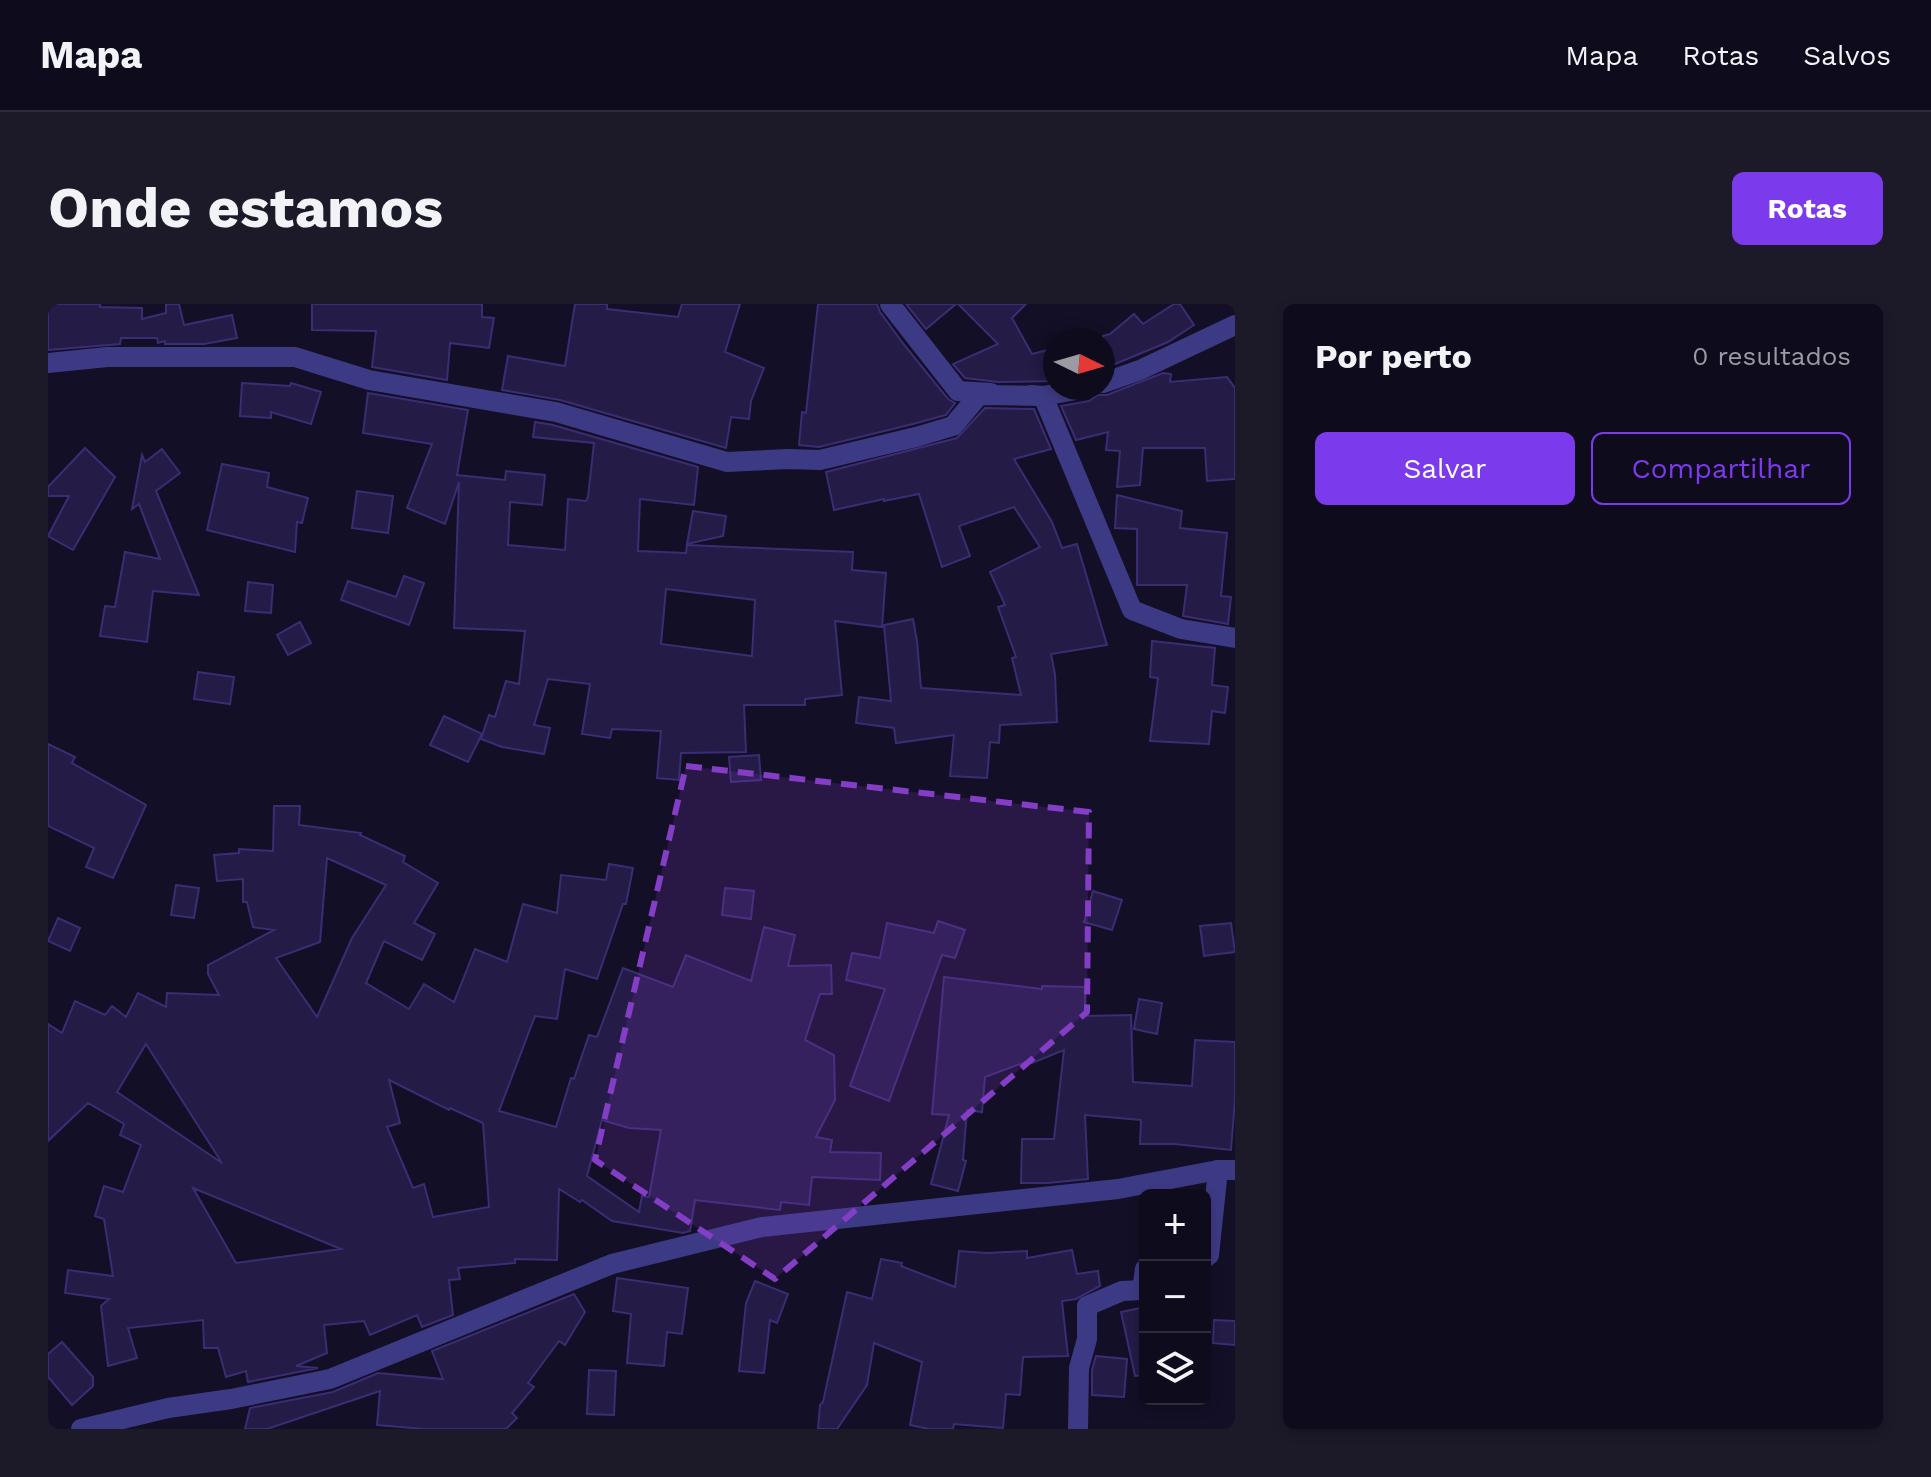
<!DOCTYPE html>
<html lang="pt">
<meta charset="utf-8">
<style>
:root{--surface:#0e0b1c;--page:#1c1929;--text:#f1f3f6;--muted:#9b9ba3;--line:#2e2b3b;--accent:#7c3aed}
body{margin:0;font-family:"Work Sans",sans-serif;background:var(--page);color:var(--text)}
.controls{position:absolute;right:24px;bottom:24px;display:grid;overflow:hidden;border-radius:12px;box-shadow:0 4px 12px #0003}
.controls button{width:72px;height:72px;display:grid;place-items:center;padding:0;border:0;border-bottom:2px solid var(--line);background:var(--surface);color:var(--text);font:40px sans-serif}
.compass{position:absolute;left:995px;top:24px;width:72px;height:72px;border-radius:50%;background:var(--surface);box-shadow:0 4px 12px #0003;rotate:95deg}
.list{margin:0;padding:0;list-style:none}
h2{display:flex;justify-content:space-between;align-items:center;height:104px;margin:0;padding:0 32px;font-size:34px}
h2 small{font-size:26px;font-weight:400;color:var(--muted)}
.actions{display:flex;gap:16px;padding:24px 32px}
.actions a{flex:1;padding:18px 0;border:2px solid var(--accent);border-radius:12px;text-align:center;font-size:28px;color:var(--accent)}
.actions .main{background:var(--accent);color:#fff}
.icon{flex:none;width:44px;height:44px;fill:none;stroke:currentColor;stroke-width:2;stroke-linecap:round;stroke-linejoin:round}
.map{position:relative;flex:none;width:1187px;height:1125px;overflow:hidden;border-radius:12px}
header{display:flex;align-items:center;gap:48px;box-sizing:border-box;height:112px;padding:0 40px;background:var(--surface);border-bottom:2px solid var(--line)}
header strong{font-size:38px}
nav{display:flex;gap:44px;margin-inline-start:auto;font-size:28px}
.intro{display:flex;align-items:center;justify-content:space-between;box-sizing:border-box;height:192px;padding:0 48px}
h1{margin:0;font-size:56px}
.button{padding:20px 36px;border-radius:12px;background:var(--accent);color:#fff;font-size:28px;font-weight:700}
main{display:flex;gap:48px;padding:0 48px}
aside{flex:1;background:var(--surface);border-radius:12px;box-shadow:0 4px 12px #0003}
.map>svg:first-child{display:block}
.building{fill:#241b47;stroke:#3b2d73;stroke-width:2;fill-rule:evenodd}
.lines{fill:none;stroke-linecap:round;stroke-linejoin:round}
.street{stroke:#3d3a85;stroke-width:20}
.marked{fill:#843dc5;fill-opacity:0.2;stroke:#843dc5;stroke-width:6;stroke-dasharray:16 10;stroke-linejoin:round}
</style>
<header>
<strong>Mapa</strong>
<nav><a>Mapa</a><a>Rotas</a><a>Salvos</a></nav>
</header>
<div class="intro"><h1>Onde estamos</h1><a class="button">Rotas</a></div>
<main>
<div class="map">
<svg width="1187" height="1125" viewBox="0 0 1187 1125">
<rect width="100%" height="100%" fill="#130f26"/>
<g class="building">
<polygon points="0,0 52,0 52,3 94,4 94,15 118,9 118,0 131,0 136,21 184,11 189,34 156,40 117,40 117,37 110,39 109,34 73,34 72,40 0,46"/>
<polygon points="264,0 434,0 434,13 446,14 441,44 402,39 399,76 324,63 328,27 264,26"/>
<polygon points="527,0 559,0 559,5 630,13 634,0 692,0 677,48 716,64 703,97 701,115 683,113 678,144 512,96 454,86 460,52 517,62"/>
<polygon points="770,0 829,0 832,8 857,42 900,95 907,99 898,111 865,120 771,143 751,141 754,108 758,109"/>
<polygon points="858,0 908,0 878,25"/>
<polygon points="910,0 978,0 964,14 984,50 1007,44 1007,77 950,78 917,74 905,60 950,40"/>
<polygon points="1126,0 1132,0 1146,21 1120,38 1055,65 1055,32 1062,30 1086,10 1095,20"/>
<polygon points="1115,69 1123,70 1122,78 1179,73 1187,84 1187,175 1159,177 1157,144 1095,144 1092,181 1069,183 1072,147 1058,146 1060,128 1028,136 1013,102 1041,97 1050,91 1059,91"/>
<polygon points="194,79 242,82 243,79 273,88 263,120 223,108 223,114 192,112"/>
<path d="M320 89 420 106 409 171 457 176 458 167 497 171 494 201 462 198 460 241 517 246 520 195 538 197 540 193 546 139 485 133 487 118 505 121 650 163 646 201 592 195 590 247 638 249 639 241 805 248 804 266 838 269 834 323 787 317 794 391 757 395V401H696L698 448 633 449 631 476 609 474 613 427 564 425 562 434 534 430 542 380 500 375 486 421 502 424 496 450 454 443 433 435 441 411 447 413 458 377 471 380 477 327 406 324 411 178 397 220 359 204 384 140 315 129ZM618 285 707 296 704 352 613 340Z"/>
<polygon points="937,104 986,105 1003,145 966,155 1004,218 1014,244 1029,240 1059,341 1003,350 1007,370 1009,418 952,421 951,439 942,438 939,474 902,472 906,431 848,439 846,424 808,419 811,393 843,397 836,321 865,315 869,337 873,384 973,391 964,354 968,353 950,303 957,301 942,268 992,243 966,203 911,222 922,252 894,263 871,190 836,197 836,195 786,206 778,168 909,134"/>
<polygon points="37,144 67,173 25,246 0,232 21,192 0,192 0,183"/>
<polygon points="114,145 132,169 108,187 151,291 105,287 99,338 52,332 57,302 67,303 77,248 112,255 91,200 84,205 94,151 97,158"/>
<polygon points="174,160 221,169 219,183 260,194 254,219 249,218 247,248 159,226"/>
<polygon points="309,187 345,192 340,229 304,224"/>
<polygon points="1069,191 1134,207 1132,224 1179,229 1173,292 1183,293 1180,320 1135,312 1139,281 1089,281 1089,225 1067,224"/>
<polygon points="645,207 678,212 675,232 639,240"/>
<polygon points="356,272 376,279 361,321 293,296 300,277 348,293"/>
<polygon points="200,278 225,281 223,309 197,307"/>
<polygon points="252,318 263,339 240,351 229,331"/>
<polygon points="1104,337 1167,344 1164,381 1180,383 1177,409 1164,407 1161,440 1102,437 1110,374 1102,373"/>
<polygon points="150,368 186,373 182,400 146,395"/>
<polygon points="396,412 434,430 420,458 382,441"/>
<polygon points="0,440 27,453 24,459 98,501 65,574 38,563 46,544 0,522"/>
<polygon points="711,451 713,476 683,478 681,453"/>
<path d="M226 502H252L251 521 313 529 312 531 357 552 355 558 390 579 366 619 387 630 374 656 336 637 318 679 361 705 376 680 406 698 427 645 459 658 475 600 509 609 513 571 558 576 561 560 585 564 578 600H575L549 675 517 665 509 715 487 712 451 807 508 823 523 774 526 775 541 731 549 733 575 664 625 683 638 651 703 677 716 623 747 631 740 662 783 661 784 690H772L757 736 786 751 787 796 768 833 784 836 782 848 833 849 832 876 764 873 761 901 733 898 732 906 647 896 642 927 635 929 564 917 534 896 532 898 511 885 509 956 467 955V959L410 964 412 975 401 976 405 1011 374 1023 369 1011 322 1031 316 1017 276 1021 279 1049 248 1062 270 1064 200 1078 198 1067 178 1073 170 1044H156L155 1016 80 1024 89 1054 60 1062 53 1002 61 995 17 989 20 966 65 972 56 915 47 912 56 882 75 888 93 841 72 831 76 820 40 799 0 837V720L14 729 27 697 57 711 64 702 78 713 90 689 118 703 119 689 171 691 160 670V661L226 626 205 623 199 598H195V575L169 577 166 551 191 549V545L225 547ZM279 554 338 581 304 634 269 713 228 654 272 638ZM98 740 174 859 69 788ZM341 776 401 806 402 804 435 819 441 903 385 913 376 880 365 884 339 823 352 819ZM554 816 581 824 613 826 601 893 594 892 591 908 539 872ZM145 884 293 945 188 959Z"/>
<polygon points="128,581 151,584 146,614 123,611"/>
<polygon points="677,584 706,587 703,615 674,611"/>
<polygon points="1045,587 1074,596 1064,626 1036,618"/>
<polygon points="10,614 32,624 22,647 0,637"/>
<polygon points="890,617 917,626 907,654 894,651 841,797 802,782 837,685 798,676 804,649 832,654 839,619 886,629"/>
<polygon points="1183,619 1187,648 1156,652 1152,622"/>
<polygon points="896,673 994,685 994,682 1037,683 1037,712 1083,711 1085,778 1144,782 1147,736 1187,738 1187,795 1183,846 1126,840 1092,840 1093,816 1037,811 1040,875 1000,879 973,879 974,835 1006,835 1016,746 984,759 983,756 937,773 934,808 919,806 915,856 918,857 910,887 883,880 901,811 884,810"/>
<polygon points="1091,695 1114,699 1109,730 1086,725"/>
<polygon points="1024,946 1029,970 1050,967 1052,982 1028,995 1014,997 1020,1052 975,1053 972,1091 958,1090 955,1124 906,1120 905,1125 881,1125 862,1121 874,1058 826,1039 819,1081 789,1125 770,1125 772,1101 775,1098 799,988 824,995 833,955 854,959 853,962 907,983 911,947 939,949 979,947 979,954"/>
<polygon points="569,974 640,984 634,1030 619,1028 616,1062 579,1059 583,1010 565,1007"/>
<polygon points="707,977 740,990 729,1019 722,1016 716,1069 691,1067 698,999"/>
<polygon points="526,990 537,1008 517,1041 511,1037 480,1079 486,1083 464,1109 469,1114 458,1125 377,1125 329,1121 332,1087 219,1125 197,1125 202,1104 285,1088 330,1069 395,1075 384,1047"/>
<polygon points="1097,1003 1097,1071 1087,1072 1073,1008"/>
<polygon points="1166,1016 1187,1017 1187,1041 1165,1039"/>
<polygon points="14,1038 45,1073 45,1082 24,1101 0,1073 0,1050"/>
<polygon points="1048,1052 1079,1055 1076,1093 1044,1091 1044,1066"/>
<polygon points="541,1066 568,1067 566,1111 539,1110"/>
</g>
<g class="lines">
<g class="street">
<polyline points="842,0 910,87 943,89"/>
<polyline points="0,59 59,53 247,53 321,76 508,108 679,158 740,155 772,156 868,133 905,122 931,91 995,92 1039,84"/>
<polyline points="1055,79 1092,66 1187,21"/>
<polyline points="983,91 995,92 1084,306 1133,325 1187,334"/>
<polyline points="1157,954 1161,951 1170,866"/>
<polyline points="33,1125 120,1104 183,1095 282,1075 564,960 714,923 1070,885 1170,866 1187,866"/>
<polyline points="1030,1125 1031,1064 1039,1035 1039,1002 1074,987 1094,986 1097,965"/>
</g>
</g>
<path class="marked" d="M638 462 1041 508 1039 708 727 975 547 856Z"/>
</svg>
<div class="controls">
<button>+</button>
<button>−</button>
<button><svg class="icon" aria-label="layers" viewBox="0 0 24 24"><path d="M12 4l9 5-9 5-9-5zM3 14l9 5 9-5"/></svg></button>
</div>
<svg class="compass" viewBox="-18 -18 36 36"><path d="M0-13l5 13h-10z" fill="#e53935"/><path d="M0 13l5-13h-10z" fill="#9b9ba3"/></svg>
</div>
<aside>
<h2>Por perto<small>0 resultados</small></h2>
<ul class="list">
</ul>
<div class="actions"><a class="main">Salvar</a><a>Compartilhar</a></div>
</aside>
</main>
